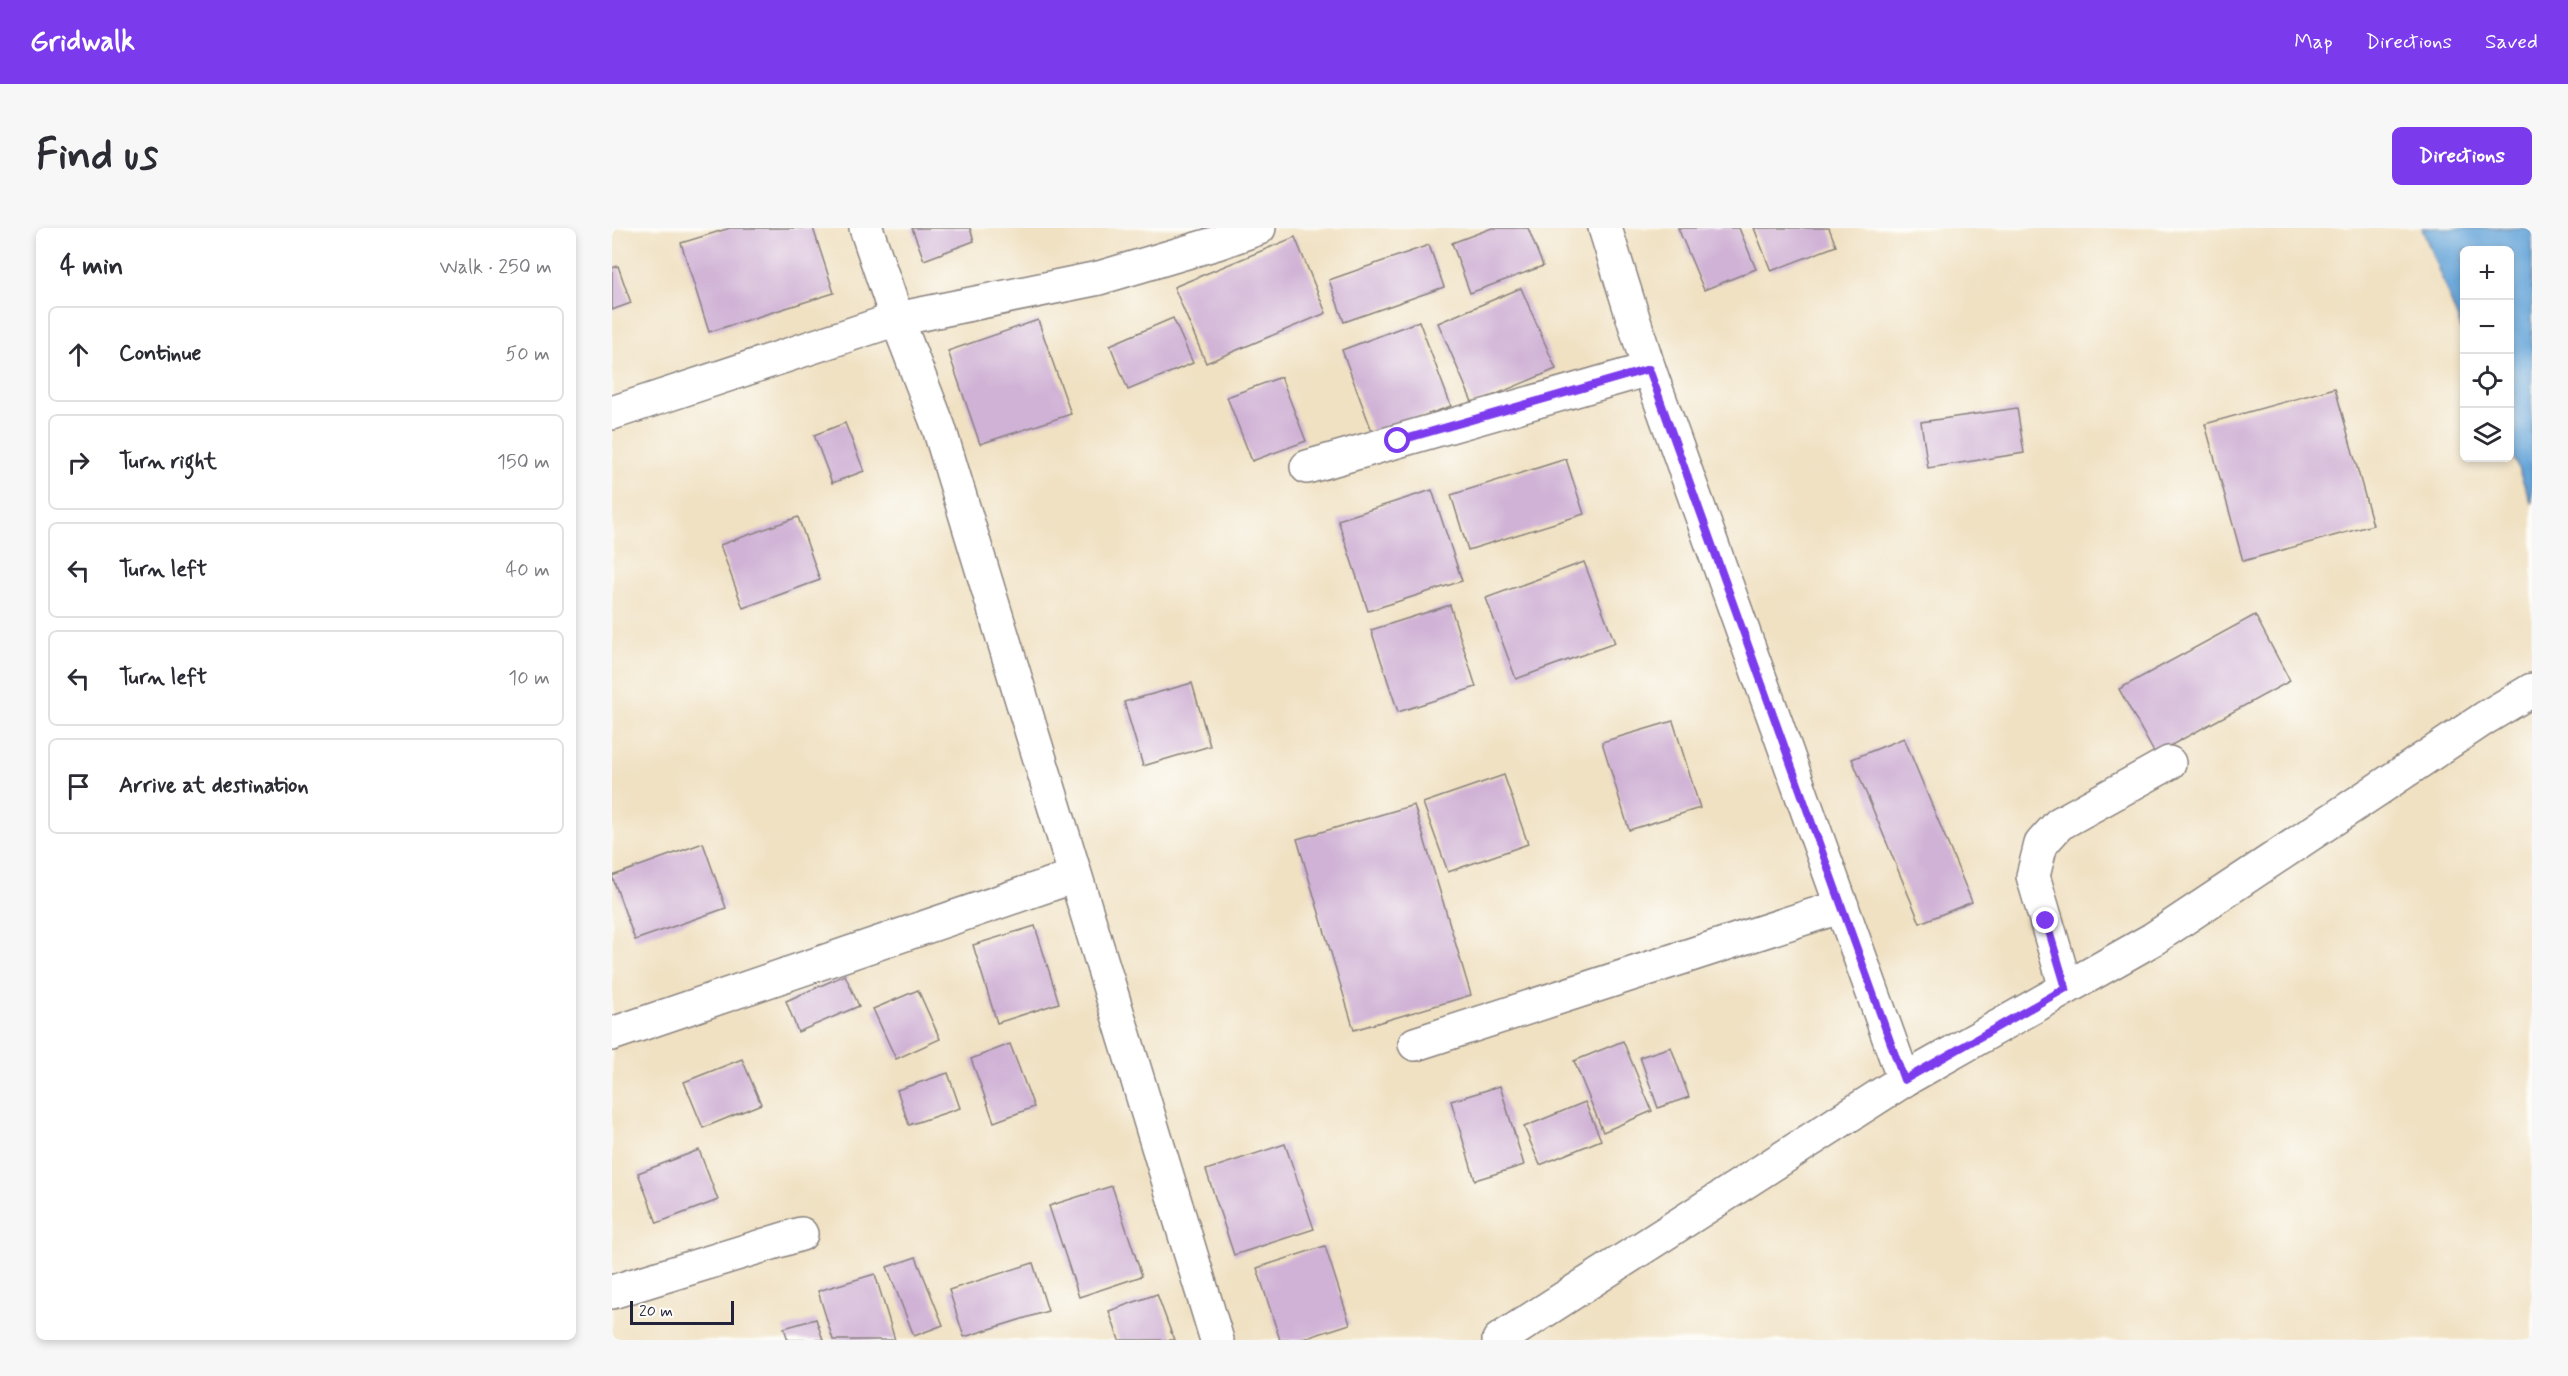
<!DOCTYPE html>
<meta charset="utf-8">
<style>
:root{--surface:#fff;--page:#f7f7f7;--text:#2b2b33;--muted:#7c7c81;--line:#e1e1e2;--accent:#7c3aed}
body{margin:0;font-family:Mynerve,sans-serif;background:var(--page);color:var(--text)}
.controls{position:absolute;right:18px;top:18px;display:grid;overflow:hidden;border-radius:9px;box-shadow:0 3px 9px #0003}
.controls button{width:54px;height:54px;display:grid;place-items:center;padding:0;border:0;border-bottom:2px solid var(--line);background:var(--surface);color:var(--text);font:30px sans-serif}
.scale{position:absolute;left:18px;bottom:15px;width:104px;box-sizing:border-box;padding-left:6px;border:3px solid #22223b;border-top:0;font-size:16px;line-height:21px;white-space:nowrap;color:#22223b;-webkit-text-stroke:4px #fdfcf7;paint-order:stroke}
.stop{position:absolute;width:18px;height:18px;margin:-14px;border:4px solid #7c3aed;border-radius:50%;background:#fff}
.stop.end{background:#7c3aed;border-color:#fff;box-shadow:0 2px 6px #0008}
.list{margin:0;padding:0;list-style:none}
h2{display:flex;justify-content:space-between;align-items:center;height:78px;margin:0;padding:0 24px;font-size:26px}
h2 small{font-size:20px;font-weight:400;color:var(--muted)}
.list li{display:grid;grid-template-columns:39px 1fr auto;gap:18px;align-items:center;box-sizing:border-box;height:96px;margin:0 12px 12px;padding:0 12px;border:2px solid var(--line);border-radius:9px}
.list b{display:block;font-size:22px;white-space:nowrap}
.list em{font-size:20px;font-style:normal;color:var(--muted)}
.icon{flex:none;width:33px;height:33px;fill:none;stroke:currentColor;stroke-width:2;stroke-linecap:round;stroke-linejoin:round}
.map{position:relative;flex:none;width:1920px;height:1112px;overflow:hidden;border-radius:9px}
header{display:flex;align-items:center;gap:36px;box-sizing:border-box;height:84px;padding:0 30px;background:var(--accent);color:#fff}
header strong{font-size:28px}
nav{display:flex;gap:33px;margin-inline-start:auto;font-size:21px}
.intro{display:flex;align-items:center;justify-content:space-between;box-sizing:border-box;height:144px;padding:0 36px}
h1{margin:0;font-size:42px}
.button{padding:15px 27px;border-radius:9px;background:var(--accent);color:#fff;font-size:21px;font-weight:700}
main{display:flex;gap:36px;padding:0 36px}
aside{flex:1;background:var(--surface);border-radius:9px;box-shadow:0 3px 9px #0003}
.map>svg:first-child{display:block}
.water{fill:#66a5d9;stroke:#44648a;stroke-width:1.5}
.building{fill:#d0b2d6}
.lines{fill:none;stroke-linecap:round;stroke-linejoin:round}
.minor-casing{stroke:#89827f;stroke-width:36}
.minor{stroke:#fff;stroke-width:33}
.route{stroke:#7c3aed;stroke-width:8}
</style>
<header>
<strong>Gridwalk</strong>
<nav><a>Map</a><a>Directions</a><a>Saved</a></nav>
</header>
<div class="intro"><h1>Find us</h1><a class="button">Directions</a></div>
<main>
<aside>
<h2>4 min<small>Walk · 250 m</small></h2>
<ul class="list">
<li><svg class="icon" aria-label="ahead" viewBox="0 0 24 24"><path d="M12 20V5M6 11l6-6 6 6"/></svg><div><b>Continue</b></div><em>50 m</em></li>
<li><svg class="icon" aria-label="right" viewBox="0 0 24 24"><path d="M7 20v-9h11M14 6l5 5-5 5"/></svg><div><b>Turn right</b></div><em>150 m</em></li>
<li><svg class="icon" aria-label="left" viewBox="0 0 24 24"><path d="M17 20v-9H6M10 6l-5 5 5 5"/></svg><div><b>Turn left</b></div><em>40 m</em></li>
<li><svg class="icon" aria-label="left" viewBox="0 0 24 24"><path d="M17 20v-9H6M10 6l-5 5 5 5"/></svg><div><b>Turn left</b></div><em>10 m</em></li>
<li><svg class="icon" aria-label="arrive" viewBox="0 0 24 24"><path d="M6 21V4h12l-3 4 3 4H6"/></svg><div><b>Arrive at destination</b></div></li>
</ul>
</aside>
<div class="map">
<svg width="1920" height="1112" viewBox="0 0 1920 1112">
<rect width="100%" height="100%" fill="#fdfcf7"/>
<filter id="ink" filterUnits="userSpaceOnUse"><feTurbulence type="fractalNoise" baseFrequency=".0167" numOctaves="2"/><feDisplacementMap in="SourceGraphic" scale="12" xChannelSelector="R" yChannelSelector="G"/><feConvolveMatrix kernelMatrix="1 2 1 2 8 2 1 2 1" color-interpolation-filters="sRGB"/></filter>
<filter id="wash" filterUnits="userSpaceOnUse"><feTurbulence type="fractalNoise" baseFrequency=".008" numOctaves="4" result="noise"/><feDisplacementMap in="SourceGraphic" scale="24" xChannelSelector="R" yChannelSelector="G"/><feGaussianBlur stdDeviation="1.35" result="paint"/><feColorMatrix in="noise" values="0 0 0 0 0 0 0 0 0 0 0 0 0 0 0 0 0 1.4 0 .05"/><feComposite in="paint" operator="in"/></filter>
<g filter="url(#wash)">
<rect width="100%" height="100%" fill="#f0e1c3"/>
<polygon class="water" points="1810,0 1920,0 1920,276 1898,220 1898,22 1852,22 1852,107"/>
<g id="blocks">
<g class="building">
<polygon points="118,0 201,0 222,65 97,104 69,15"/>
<polygon points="300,0 358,0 362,13 312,32"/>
<polygon points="880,0 916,0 931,38 858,65 840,15"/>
<polygon points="1066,0 1127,0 1144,41 1092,62"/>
<polygon points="1142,0 1217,0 1224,18 1159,43"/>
<polygon points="683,9 714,85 594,135 562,59"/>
<polygon points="817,17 832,59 732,94 717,52"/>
<polygon points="6,38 19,75 0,82 0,40"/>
<polygon points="909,60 944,141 861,176 826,95"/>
<polygon points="561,90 581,135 516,162 498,117"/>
<polygon points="426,92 459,186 368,216 336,123"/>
<polygon points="807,93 839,178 761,206 730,122"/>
<polygon points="669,149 694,213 640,233 615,169"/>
<polygon points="1723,160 1761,297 1631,333 1593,196"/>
<polygon points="1405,180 1412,225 1316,240 1309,194"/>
<polygon points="233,195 252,243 220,255 202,207"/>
<polygon points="954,231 972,286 856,322 839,267"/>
<polygon points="820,262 850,353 756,383 726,292"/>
<polygon points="186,289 208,352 131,380 108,317"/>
<polygon points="972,334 1003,415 904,451 874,370"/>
<polygon points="838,377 864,459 786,484 759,402"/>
<polygon points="1643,387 1678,453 1543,526 1507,461"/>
<polygon points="580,455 598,518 531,538 512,474"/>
<polygon points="1061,493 1088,580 1017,602 990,514"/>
<polygon points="1292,510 1360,674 1308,695 1240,531"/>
<polygon points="892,547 916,616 836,644 811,575"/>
<polygon points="802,577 859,767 742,802 685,611"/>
<polygon points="91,615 114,680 23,712 0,648"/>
<polygon points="423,698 447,775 385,795 361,717"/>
<polygon points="233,747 247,778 186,804 174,773"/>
<polygon points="306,762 328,811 284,831 261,781"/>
<polygon points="1011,813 1040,883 991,904 962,833"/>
<polygon points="398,816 422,879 382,894 359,831"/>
<polygon points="1059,819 1077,869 1046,880 1028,829"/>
<polygon points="130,831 149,876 91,900 72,854"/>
<polygon points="336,845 348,880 297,897 285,862"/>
<polygon points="888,858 912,937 863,952 839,873"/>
<polygon points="973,874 989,912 928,937 912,899"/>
<polygon points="673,916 702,1001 622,1027 594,942"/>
<polygon points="87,922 106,972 45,995 26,945"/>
<polygon points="500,958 530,1048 467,1069 437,978"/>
<polygon points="713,1018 738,1096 688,1112 668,1112 645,1040"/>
<polygon points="304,1029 331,1097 302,1108 275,1039"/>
<polygon points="421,1035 436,1083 352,1109 337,1062"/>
<polygon points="263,1046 283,1112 221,1112 206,1063"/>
<polygon points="545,1066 562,1112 507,1112 497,1083"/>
<polygon points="204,1091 211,1112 176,1112 172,1100"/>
</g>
</g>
</g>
<g filter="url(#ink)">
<use href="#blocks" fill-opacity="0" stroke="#89827f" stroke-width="1.5"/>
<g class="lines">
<defs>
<g id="minor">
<polyline points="254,0 285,91 327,200 605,1112"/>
<polyline points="993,0 1037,141 1292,852"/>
<polyline points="0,185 285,91 487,50 605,15 647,0"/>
<polyline points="695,239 1037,141"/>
<polyline points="1454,760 1421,648 1429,616 1447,596 1557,535"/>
<polyline points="0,806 463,648"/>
<polyline points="803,816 1230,678"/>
<polyline points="0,1064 189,1006"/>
<polyline points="887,1112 1292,852 1541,711 1873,490 1920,462"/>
</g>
</defs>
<use href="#minor" class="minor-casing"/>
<use href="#minor" class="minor"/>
</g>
</g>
<g class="lines" filter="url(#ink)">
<polyline class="route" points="786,213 1037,141 1292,852 1454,760 1434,693"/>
</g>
</svg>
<div class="controls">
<button>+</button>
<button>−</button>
<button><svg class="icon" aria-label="locate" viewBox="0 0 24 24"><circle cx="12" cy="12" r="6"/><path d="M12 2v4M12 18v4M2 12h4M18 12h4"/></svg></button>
<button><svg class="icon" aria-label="layers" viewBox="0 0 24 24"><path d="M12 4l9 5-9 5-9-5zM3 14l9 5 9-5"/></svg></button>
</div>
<div class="scale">20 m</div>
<div class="stop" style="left:786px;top:213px"></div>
<div class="stop end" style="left:1434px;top:693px"></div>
</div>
</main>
